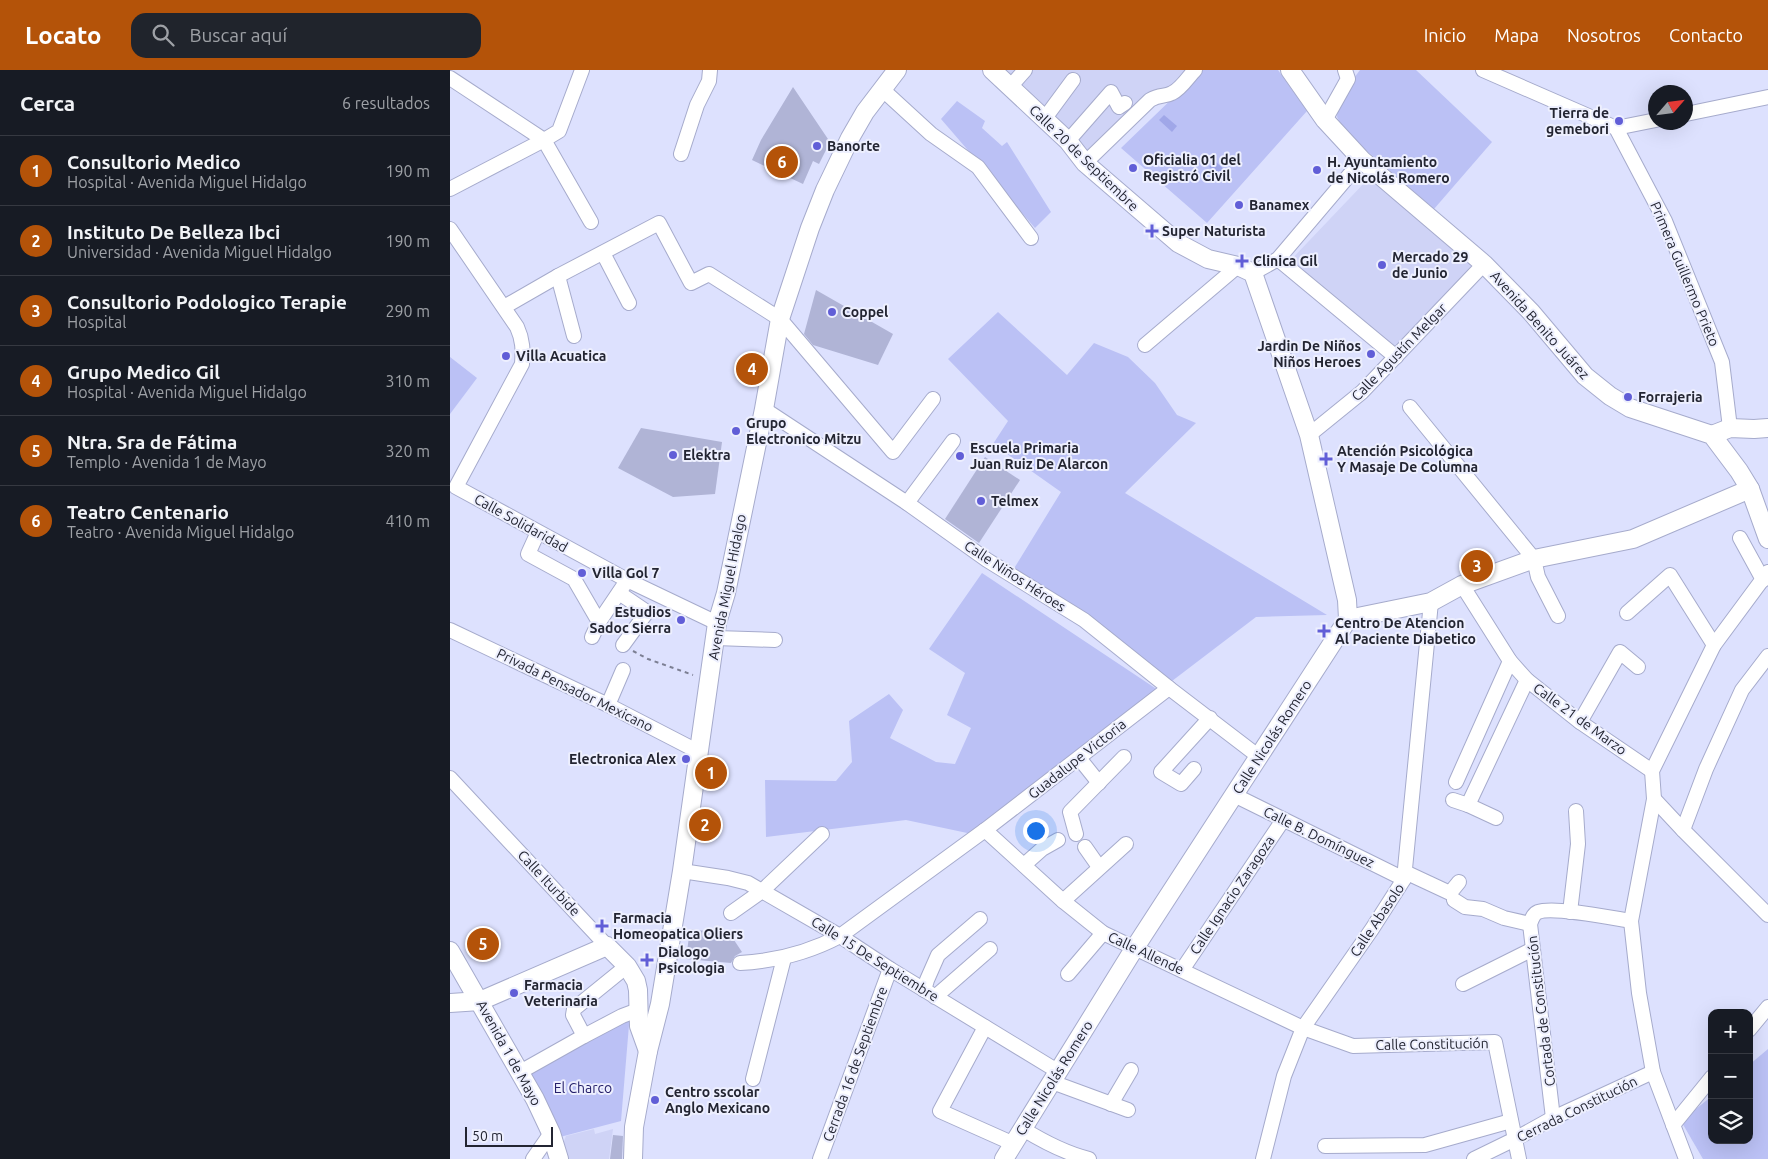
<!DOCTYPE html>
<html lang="es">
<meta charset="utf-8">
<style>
:root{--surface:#171b24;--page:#20242c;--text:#f1f3f6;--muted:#9ea1a6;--line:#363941;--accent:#b45309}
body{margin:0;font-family:Ubuntu,sans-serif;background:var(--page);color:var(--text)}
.controls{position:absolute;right:15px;bottom:15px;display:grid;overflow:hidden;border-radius:10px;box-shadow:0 5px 20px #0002}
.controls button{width:45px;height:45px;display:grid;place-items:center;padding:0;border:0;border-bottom:1px solid var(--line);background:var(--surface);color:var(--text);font:25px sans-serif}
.compass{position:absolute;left:1198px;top:15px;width:45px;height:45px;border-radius:50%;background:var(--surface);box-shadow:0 5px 20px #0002;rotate:62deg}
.scale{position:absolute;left:15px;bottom:12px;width:88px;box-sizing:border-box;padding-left:5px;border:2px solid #232532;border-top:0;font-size:14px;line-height:18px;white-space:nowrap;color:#232532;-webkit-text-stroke:4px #edeffe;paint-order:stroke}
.you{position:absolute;left:585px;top:760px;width:18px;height:18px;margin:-12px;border:4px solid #fff;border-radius:50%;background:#1a73e8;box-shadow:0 0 0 8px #1a73e833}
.badge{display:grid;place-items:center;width:32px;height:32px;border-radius:50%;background:var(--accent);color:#fff;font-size:16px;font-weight:700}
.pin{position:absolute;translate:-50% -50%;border:2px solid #fff;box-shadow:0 1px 5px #0006}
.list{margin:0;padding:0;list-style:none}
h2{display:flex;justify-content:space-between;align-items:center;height:65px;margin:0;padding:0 20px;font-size:21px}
h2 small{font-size:16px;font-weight:400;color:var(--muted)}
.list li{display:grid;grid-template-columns:32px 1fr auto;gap:15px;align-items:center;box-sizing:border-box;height:70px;padding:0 20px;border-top:1px solid var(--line)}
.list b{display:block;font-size:19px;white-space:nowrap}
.list p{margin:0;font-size:16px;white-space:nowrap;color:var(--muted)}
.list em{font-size:16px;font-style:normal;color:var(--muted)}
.icon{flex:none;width:28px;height:28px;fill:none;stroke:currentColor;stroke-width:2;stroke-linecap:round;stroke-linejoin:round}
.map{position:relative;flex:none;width:1318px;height:1089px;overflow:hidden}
header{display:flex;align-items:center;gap:30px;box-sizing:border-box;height:70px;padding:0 25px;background:var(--accent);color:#fff}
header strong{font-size:24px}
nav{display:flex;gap:28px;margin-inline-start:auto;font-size:18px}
.search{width:350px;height:45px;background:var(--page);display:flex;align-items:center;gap:12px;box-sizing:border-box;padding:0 18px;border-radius:15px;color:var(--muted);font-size:19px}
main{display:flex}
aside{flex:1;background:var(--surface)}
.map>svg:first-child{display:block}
.built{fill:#cfd3f6}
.green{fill:#bbc1f5}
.water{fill:#a0a7e8}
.building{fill:#b0b4d6}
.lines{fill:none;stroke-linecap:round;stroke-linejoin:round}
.minor-casing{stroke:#a6abcc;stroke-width:16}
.major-casing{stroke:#a6abcc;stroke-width:20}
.path{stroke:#7c7f93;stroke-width:2;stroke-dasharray:4 4;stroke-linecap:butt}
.minor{stroke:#fff;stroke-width:14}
.major{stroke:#fff;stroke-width:18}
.poi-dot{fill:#615ed7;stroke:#edeffe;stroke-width:2}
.labels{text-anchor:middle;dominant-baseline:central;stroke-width:4;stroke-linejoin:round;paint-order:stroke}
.poi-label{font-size:14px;font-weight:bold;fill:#232532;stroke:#edeffe;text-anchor:start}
.street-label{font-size:14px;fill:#232532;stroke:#edeffe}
.park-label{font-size:14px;fill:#26216b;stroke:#edeffe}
</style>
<header>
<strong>Locato</strong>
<div class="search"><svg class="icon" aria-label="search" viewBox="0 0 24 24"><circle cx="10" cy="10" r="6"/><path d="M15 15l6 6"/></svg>Buscar aquí</div>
<nav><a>Inicio</a><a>Mapa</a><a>Nosotros</a><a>Contacto</a></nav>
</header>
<main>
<aside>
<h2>Cerca<small>6 resultados</small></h2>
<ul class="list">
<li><span class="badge">1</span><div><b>Consultorio Medico</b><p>Hospital · Avenida Miguel Hidalgo</p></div><em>190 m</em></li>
<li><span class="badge">2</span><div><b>Instituto De Belleza Ibci</b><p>Universidad · Avenida Miguel Hidalgo</p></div><em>190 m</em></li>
<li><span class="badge">3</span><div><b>Consultorio Podologico Terapie</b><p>Hospital</p></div><em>290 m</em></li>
<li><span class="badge">4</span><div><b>Grupo Medico Gil</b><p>Hospital · Avenida Miguel Hidalgo</p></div><em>310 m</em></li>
<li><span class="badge">5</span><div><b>Ntra. Sra de Fátima</b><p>Templo · Avenida 1 de Mayo</p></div><em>320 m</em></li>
<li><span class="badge">6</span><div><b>Teatro Centenario</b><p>Teatro · Avenida Miguel Hidalgo</p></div><em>410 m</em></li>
</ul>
</aside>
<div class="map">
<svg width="1318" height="1089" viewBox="0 0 1318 1089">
<rect width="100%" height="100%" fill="#dde1fe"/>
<g class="built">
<polygon points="539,0 743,0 708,25 635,93"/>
<polygon points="919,108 1026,197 946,283 838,193"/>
<polygon points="144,1059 145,1064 163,1059 159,1089 118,1089 113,1074 116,1066"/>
</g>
<g class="green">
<polygon points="749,0 828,0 857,41 757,153 671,78 730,21"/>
<polygon points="910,0 966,0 1042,72 984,139 895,62 887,47 889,28"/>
<polygon points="507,31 535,51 532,58 552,76 557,72 601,142 585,158 491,49"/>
<polygon points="548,242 617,305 644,273 678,287 705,313 727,345 746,353 675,423 877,545 806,547 722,611 563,500 611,422 543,374 558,351 498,289"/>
<polygon points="0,287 27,308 0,344"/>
<polygon points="532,503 708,620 522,764 456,750 316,767 315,710 386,711 402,692 399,651 439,624 453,640 440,668 486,692 505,694 521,658 497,645 515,603 479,579"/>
<polygon points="180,943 171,1051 110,1067 77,1003"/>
<polygon points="1318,979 1318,1089 1253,1089 1231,1051 1262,1026 1262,1070 1299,1070 1299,995"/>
</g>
<g class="water">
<polygon points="714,45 727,56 722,62 709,50"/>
<polygon points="765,91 777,102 772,108 759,97"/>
</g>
<g class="building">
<polygon points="343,17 380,72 369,94 363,91 353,114 302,90 311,70"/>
<polygon points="366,220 443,264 428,295 363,275 354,264"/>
<polygon points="191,358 272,372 265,424 223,427 168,398"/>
<polygon points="535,387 570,410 529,473 495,449"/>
<polygon points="240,859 280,864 292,882 285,886 281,893 236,889"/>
<polygon points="163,1065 173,1066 172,1089 160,1089"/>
</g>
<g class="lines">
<defs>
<g id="minor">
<polyline points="1033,0 1166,58 1206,50"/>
<polyline points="0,8 94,70 141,152"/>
<polyline points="560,17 575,0"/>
<polyline points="433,20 481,64 528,97 581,168"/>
<polyline points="1236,44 1318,27"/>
<polyline points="595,48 623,10"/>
<polyline points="875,50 898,9 895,0"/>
<polyline points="1166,58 1215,151 1272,292 1280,358"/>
<polyline points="618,71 661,22 669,37 675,33"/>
<polyline points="231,84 247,35 259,11 260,0"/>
<path d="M635 93 700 30C710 24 715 27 722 23 731 19 738 7 745 0"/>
<polyline points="0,119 94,70 109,61 132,0"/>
<path d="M0 159 67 257C73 270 73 280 72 294L6 417 177 510 267 553"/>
<polyline points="153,183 179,233"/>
<polyline points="828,189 946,287"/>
<polyline points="803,203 828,189 912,90"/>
<polyline points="108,206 124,266"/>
<polyline points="54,237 108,206 209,153 241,213 259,204 330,249 443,382 483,329"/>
<polyline points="695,275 788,196"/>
<polyline points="960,337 1084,489 1088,507 1108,546"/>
<polyline points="314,339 457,433 537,490 634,550 719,618 808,686"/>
<polyline points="859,365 912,322 1034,194"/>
<polyline points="457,433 503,371"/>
<polyline points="88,462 78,484 124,509 149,552"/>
<polyline points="1290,468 1313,510"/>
<polyline points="1012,515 1060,591 1077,610 1130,652 1202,701"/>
<polyline points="169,523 197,542 173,575"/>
<polyline points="1177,543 1220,505 1264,575"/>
<polyline points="0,560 158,635 249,682"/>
<polyline points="142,567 149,552 174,515"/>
<polyline points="266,568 325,570"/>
<polyline points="158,635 173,600"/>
<polyline points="1130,652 1170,582 1188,597"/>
<polyline points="629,688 649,713"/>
<polyline points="744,699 731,714 711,702 760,648"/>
<polyline points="0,708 157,876"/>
<polyline points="1006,712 1060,591"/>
<polyline points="784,725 954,809"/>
<polyline points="1204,729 1233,760 1318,845"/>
<polyline points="1003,730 1018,735 1046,748"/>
<polyline points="1018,735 1077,610"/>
<polyline points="535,760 613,831 653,863 853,958 903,976 1045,972 1069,1089"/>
<polyline points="1233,760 1256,699 1292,620 1318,586"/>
<polyline points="626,764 620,742 674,687"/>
<polyline points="635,777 649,797"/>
<polyline points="574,795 592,779 608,770"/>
<polyline points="232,801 278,808 298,813 390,866 440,899 609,1002"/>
<polyline points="955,802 1000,823 1009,812"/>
<polyline points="1004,830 1015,837 1033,839 1054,848 1080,854"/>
<polyline points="613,831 676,774"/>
<polyline points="1120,842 1128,774 1126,741"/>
<polyline points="281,843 312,821 372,764"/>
<path d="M290 893C326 891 358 883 390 866L535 760 719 618"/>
<polyline points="732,900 833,750"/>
<polyline points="618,904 653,863"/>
<polyline points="1013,914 1083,879"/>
<polyline points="474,920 477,910 488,885 530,849"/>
<polyline points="485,927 540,879"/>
<polyline points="535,957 490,1041 564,1074"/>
<polyline points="1299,960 1318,937"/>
<polyline points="134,966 123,945 124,939 177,896"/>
<polyline points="70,1002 134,966 172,946 188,940"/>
<polyline points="303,1009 334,888"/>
<polyline points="602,1012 678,1040"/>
<polyline points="661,1034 681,1000"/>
<path d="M1103 1048 1080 854C1082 849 1083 844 1088 842 1103 836 1162 848 1181 851"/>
<polyline points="1223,1055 1262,1007"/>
<path d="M573 1059C594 1072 615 1083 639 1089"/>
<polyline points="875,1076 975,1075 1061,1051"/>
<polyline points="83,1089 101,1063"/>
<polyline points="370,1089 440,899"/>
<polyline points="813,1089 834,1006 853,958 922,859 954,809 981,532"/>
<polyline points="1024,1089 1065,1069 1103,1048 1203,1002"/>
<polyline points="1236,1089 1203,1002 1189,923 1181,851 1204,729 1202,701 1264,575 1318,502"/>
</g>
<g id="major">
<polyline points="542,0 618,71 635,93 728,173 758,189 788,196 803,203 859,365 897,530 898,549 684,879 554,1089"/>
<polyline points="840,0 875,50 912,90 1034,194 1081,242 1135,306 1160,326 1180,338 1262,365 1289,401 1300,419 1318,469"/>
<polyline points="1262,365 1280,358 1304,359 1318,358"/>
<polyline points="898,549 981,532 1012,515 1084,489 1183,469 1300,419"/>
<polyline points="0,881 85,1029 101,1063 109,1089"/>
<polyline points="0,933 30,931 157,876 177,896 186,911 188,920 189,956 198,981"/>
<polyline points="183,1089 184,1057 198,981 210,934 232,801 267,553 276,523 314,339 330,249 360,158 375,120 400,68 415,42 447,0"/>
</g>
</defs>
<use href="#minor" class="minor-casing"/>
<use href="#major" class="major-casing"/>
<polyline class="path" points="183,581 198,589 243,605"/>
<use href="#minor" class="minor"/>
<use href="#major" class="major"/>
</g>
<g class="poi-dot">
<circle cx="1169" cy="51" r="5"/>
<circle cx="367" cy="76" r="5"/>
<circle cx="683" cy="98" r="5"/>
<circle cx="867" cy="100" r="5"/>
<circle cx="789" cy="135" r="5"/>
<path d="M699.5 153.5h5v5h5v5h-5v5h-5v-5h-5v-5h5z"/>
<path d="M789.5 183.5h5v5h5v5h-5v5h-5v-5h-5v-5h5z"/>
<circle cx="932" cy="195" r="5"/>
<circle cx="382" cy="242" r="5"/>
<circle cx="921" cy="284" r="5"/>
<circle cx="56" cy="286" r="5"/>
<circle cx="1178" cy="327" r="5"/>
<circle cx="286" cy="361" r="5"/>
<circle cx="223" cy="385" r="5"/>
<circle cx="510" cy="386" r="5"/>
<path d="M873.5 381.5h5v5h5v5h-5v5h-5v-5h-5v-5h5z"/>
<circle cx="531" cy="431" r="5"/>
<circle cx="132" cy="503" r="5"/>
<circle cx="231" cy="550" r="5"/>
<path d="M871.5 553.5h5v5h5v5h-5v5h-5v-5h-5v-5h5z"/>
<circle cx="236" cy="689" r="5"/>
<path d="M149.5 848.5h5v5h5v5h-5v5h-5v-5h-5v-5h5z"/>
<path d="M194.5 882.5h5v5h5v5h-5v5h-5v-5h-5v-5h5z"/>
<circle cx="64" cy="923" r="5"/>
<circle cx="205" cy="1030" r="5"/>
</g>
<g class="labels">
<g class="poi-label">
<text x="1159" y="43" text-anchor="end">Tierra de<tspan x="1159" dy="16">gemebori</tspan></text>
<text x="377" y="76">Banorte</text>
<text x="693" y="90">Oficialia 01 del<tspan x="693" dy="16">Registró Civil</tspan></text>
<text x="877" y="92">H. Ayuntamiento<tspan x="877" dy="16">de Nicolás Romero</tspan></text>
<text x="799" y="135">Banamex</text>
<text x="712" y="161">Super Naturista</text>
<text x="942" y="187">Mercado 29<tspan x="942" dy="16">de Junio</tspan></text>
<text x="803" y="191">Clinica Gil</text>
<text x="392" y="242">Coppel</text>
<text x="911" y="276" text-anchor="end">Jardin De Niños<tspan x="911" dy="16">Niños Heroes</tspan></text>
<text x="66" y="286">Villa Acuatica</text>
<text x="1188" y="327">Forrajeria</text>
<text x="296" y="353">Grupo<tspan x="296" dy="16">Electronico Mitzu</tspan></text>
<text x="520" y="378">Escuela Primaria<tspan x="520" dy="16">Juan Ruiz De Alarcon</tspan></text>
<text x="887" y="381">Atención Psicológica<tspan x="887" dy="16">Y Masaje De Columna</tspan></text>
<text x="233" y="385">Elektra</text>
<text x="541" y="431">Telmex</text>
<text x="142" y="503">Villa Gol 7</text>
<text x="221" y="542" text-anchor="end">Estudios<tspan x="221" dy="16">Sadoc Sierra</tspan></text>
<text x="885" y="553">Centro De Atencion<tspan x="885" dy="16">Al Paciente Diabetico</tspan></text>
<text x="226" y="689" text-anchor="end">Electronica Alex</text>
<text x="163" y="848">Farmacia<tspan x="163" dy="16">Homeopatica Oliers</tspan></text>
<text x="208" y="882">Dialogo<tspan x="208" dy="16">Psicologia</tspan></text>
<text x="74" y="915">Farmacia<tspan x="74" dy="16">Veterinaria</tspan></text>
<text x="215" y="1022">Centro sscolar<tspan x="215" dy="16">Anglo Mexicano</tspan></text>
</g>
<g class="street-label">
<text transform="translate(634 88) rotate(44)">Calle 20 de Septiembre</text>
<text transform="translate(1235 204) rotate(67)">Primera Guillermo Prieto</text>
<text transform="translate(1090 255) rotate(48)">Avenida Benito Juárez</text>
<text transform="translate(949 282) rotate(-46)">Calle Agustín Melgar</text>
<text transform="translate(71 453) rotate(29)">Calle Solidaridad</text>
<text transform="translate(565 506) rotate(33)">Calle Niños Héroes</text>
<text transform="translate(277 517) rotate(-79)">Avenida Miguel Hidalgo</text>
<text transform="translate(125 620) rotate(26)">Privada Pensador Mexicano</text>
<text transform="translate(1130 649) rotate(36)">Calle 21 de Marzo</text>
<text transform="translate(822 667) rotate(-57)">Calle Nicolás Romero</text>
<text transform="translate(627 689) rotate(-38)">Guadalupe Victoria</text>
<text transform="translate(869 767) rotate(26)">Calle B. Domínguez</text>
<text transform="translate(99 813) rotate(47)">Calle Iturbide</text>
<text transform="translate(782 825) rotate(-56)">Calle Ignacio Zaragoza</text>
<text transform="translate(927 850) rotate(-56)">Calle Abasolo</text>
<text transform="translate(696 883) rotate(25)">Calle Allende</text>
<text transform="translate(425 889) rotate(32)">Calle 15 De Septiembre</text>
<text transform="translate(1091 941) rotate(-97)">Cortada de Constitución</text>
<text transform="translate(982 974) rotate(-1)">Calle Constitución</text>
<text transform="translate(59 983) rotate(61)">Avenida 1 de Mayo</text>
<text transform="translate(405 994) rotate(-70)">Cerrada 16 de Septiembre</text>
<text transform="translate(604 1008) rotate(-58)">Calle Nicolás Romero</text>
<text transform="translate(1127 1039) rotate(-26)">Cerrada Constitución</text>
</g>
<g class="park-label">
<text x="133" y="1018">El Charco</text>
</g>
</g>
</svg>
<div class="controls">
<button>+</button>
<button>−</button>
<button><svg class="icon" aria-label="layers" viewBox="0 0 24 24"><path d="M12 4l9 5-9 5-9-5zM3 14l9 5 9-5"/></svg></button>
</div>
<svg class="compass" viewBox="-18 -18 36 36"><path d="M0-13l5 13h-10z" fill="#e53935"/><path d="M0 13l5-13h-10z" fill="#9ea1a6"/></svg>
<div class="scale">50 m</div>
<div class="you"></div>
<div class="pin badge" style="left:261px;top:703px">1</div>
<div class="pin badge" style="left:255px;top:755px">2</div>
<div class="pin badge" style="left:1027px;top:496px">3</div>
<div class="pin badge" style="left:302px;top:299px">4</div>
<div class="pin badge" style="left:33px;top:874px">5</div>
<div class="pin badge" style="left:332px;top:92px">6</div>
</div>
</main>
